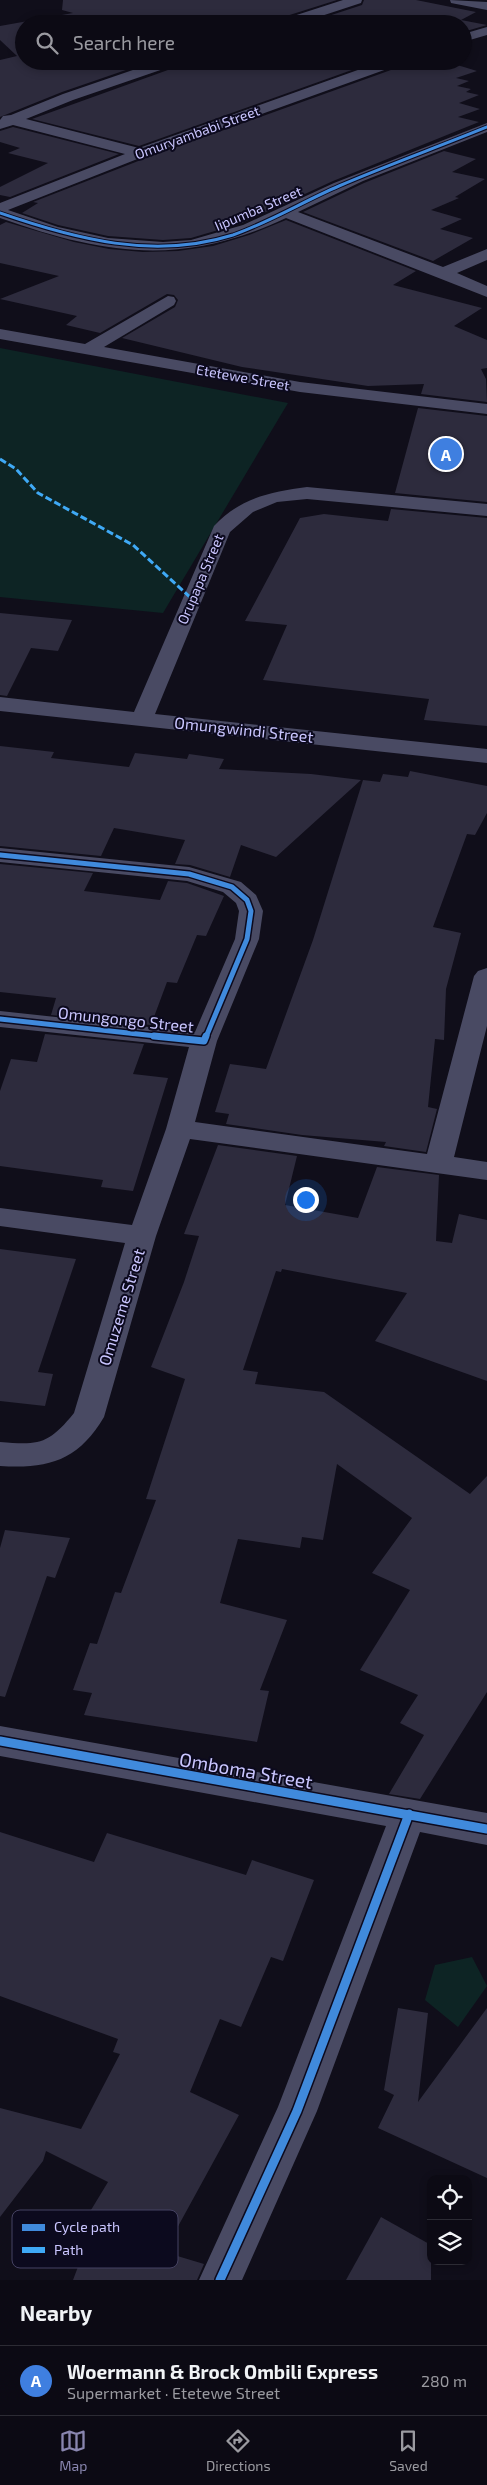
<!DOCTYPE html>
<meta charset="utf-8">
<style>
:root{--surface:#0c0a14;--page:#1a1822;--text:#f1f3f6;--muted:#9a9aa0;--line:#2c2b34;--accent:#8986af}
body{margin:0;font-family:"Exo 2",sans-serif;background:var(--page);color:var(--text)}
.controls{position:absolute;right:15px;bottom:15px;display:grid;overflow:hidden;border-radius:10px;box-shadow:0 2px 8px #0003}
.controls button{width:45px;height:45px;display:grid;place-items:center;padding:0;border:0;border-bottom:1px solid var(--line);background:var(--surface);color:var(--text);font:25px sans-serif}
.you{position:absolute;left:305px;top:1199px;width:18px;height:18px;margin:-12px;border:4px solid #fff;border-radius:50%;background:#1a73e8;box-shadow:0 0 0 8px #1a73e833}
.badge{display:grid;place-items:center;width:32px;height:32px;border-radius:50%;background:var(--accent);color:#fff;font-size:16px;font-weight:700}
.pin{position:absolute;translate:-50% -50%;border:2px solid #fff;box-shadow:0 1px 5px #0006}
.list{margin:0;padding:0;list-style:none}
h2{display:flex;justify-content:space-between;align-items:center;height:65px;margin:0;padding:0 20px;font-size:21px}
h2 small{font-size:16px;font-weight:400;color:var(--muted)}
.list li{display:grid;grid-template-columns:32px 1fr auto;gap:15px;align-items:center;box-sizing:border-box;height:70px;padding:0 20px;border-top:1px solid var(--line)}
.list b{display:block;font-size:19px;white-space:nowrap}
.list p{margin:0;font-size:16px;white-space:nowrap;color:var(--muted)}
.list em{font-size:16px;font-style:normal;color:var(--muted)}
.icon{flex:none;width:28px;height:28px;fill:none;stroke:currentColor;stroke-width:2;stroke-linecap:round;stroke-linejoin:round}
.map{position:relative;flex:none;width:487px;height:2280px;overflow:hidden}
.search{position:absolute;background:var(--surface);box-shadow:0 2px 8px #0003;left:15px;right:15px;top:15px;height:55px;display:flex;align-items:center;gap:12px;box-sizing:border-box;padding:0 18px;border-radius:28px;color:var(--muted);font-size:19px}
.sheet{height:135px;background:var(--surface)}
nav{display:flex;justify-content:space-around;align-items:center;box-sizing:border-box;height:70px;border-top:1px solid var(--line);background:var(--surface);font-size:14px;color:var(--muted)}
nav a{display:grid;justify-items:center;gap:2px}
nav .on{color:var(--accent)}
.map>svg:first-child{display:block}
.green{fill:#0d2424}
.building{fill:#2d2b3d}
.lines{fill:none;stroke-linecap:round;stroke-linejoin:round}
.minor{fill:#494a63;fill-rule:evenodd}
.quiet{stroke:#3fa9f5;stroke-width:3;stroke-dasharray:7 3;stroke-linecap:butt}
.cycleway-far3-casing{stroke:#0c0a1e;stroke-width:5}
.cycleway-far2-casing{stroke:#0c0a1e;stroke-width:8}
.cycleway-far1-casing{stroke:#0c0a1e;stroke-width:10}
.cycleway-casing{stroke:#0c0a1e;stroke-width:12}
.cycleway-far3{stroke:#408adc;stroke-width:3}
.cycleway-far2{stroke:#408adc;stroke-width:5}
.cycleway-far1{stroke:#408adc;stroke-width:7}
.cycleway{stroke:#408adc;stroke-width:9}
.labels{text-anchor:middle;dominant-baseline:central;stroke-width:4;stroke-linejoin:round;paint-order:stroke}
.far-street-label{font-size:14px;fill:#cac6ff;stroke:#0c0a1e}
.street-label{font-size:16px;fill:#cac6ff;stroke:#0c0a1e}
.near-street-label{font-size:19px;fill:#cac6ff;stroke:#0c0a1e}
.key{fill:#0c0a1e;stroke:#454262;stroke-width:1}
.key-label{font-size:14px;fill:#cac6ff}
</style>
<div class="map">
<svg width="487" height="2280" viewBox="0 0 487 2280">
<rect width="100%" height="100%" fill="#100e1a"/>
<g class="green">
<polygon points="0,348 288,403 163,613 0,597"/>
<polygon points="472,1957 487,1986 458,2027 425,2000 435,1965"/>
</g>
<g class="building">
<polygon points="63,0 337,0 277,19 275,24 24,24 24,61 152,61 62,92 0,117 0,60 17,56 0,40 0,26 73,13 62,10"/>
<polygon points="364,0 416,0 476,12 461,20 487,25 463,32 463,24 304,24 362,5"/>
<polygon points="377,61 139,146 32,119 179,66 182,61"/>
<polygon points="405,61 459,61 454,64 477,71 456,78 469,81 457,86 471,89 466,92 479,95 459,103 480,109 458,117 479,122 333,181 242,223 191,238 163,240 108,236 58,225 22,213 38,203 33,202 146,158 402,66"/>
<polygon points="13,127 119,154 10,197 0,195 0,187 48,163 8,153 20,148 0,142 0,131"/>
<polygon points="444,151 476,159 452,172 485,179 455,197 459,198 431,210 462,219 440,229 473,238 433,261 303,212 364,183"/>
<polygon points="286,220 416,271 393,285 482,308 454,326 487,340 487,368 481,369 486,379 487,402 421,394 424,384 368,386 242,367 122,338 175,307 178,300 174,295 167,294 100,333 66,325 77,316 0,299 59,276 0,263 0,225 6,222 74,242 109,249 143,252 178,251 213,246 249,235"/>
<polygon points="418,408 487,416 487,502 395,493"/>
<polygon points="391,509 487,518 487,726 424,720 429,699 263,680 287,625 245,621 300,518 324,514 388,521"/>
<polygon points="0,613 72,620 58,651 31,648 7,696 0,695"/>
<polygon points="0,746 54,752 51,758 129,767 135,753 187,759 189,754 224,759 219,769 311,774 361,780 276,857 241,845 230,877 190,865 175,864 185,840 114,828 101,856 0,846"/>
<polygon points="410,771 487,786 487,813 475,835 467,834 433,927 461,933 446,989 444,1040 435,1039 428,1107 437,1109 426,1152 384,1146 386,1142 302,1135 226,1124 229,1114 215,1112 230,1064 266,1069 313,940 363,780 380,782 383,774 408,777"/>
<polygon points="0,864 93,873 84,891 160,900 168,881 187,883 224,896 206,936 197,935 177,983 167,982 151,1025 51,1015 56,998 0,992"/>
<polygon points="45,1034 144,1044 133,1074 168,1078 133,1191 101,1187 103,1180 0,1166 0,1091 11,1059 37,1062"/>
<polygon points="218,1145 297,1156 285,1205 358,1218 377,1167 439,1175 436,1241 452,1243 459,1214 487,1220 487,1381 375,1341 407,1293 282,1269 281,1272 276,1271 243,1370 258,1372 255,1384 324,1392 470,1494 487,1476 487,1692 420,1799 389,1794 424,1735 400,1723 418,1695 360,1670 410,1590 372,1573 412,1518 337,1464 323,1540 302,1537 300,1548 238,1539 220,1603 287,1620 260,1690 269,1691 257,1742 84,1715 92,1693 73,1690 90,1643 97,1644 115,1592 121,1593 156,1500 146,1499 185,1379 151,1367 184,1282 199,1236 184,1234"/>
<polygon points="0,1249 76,1259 38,1372 53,1374 45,1406 0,1401"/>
<polygon points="5,1530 70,1538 55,1578 47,1576 5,1697 0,1696 0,1548"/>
<polygon points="0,1832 94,1862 107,1833 246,1875 252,1860 314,1880 283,1961 271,1957 241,2027 220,2019 190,2092 239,2115 164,2252 204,2264 197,2280 73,2280 98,2214 91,2210 108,2182 46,2151 43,2161 0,2217 0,2108 81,2129 120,2054 113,2052 118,2039 0,1996"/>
<polygon points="398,2008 428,2013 418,2102 487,2008 487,2178 378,2128 394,2095 384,2090"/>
<polygon points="381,2217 431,2245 431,2280 346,2280"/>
</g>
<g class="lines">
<g class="minor">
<polygon points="343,0 362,0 361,3 297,24 277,24 278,21"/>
<polygon points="450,0 487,2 487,10 451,3"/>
<polygon points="487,27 487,35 463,42 463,34"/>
<path d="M159 61H180L178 64 73 100 26 119 139 148 383 61H403L401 64 145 156 8 210 58 227 108 238 163 242 191 240 243 225 334 183 487 123V132L363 181 298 212 443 267 487 249V260L457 273 487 286V297L286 218C182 267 105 255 0 218V203L125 154 13 125 0 129V120L3 116 11 115 63 94Z"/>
<polygon points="168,296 174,297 176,301 174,305 104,347 300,382 487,404 487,414 300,392 0,339 0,329 85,344"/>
<path d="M307 487 487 504V516L307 499 277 502 253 512 230 532 155 714 487 749V763L0 711V697L134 712 214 526C240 498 270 492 307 487Z"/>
<path d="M0 848 189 867 241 882 256 895 263 911 259 939 217 1041 195 1122 427 1154 474 976 478 971 487 968V1026L454 1157 487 1162V1180L190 1139 156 1236 104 1417C78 1461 48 1469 0 1466V1442C39 1445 48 1445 74 1413L125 1243 0 1226V1208L132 1225 166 1129 189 1047 0 1027V1011L195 1032 235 939 239 911 236 903 223 892 187 881 0 862Z"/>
<polygon points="0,1726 487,1813 487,1845 420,1832 317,2111 242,2280 199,2280 278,2107 386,1826 0,1756"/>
</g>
<polyline class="quiet" points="0,459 16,469 38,493 133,545 192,599"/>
<defs>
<path id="cycleway-far3" d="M0 213C75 239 154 260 233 235 270 222 304 201 339 186 388 165 438 147 487 127"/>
<g id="cycleway-far2">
<polyline points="0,855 189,874 232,887 247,900 251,911 247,939 206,1037"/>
<polyline points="0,1019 165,1037"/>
</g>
<polyline id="cycleway-far1" points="154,1036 204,1041 206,1036"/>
<g id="cycleway">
<polyline points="0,1741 487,1829"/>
<polyline points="220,2280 297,2111 409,1814"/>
</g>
</defs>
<use href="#cycleway-far3" class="cycleway-far3-casing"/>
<use href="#cycleway-far2" class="cycleway-far2-casing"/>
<use href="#cycleway-far1" class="cycleway-far1-casing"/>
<use href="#cycleway" class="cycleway-casing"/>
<use href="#cycleway-far3" class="cycleway-far3"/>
<use href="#cycleway-far2" class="cycleway-far2"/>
<use href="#cycleway-far1" class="cycleway-far1"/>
<use href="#cycleway" class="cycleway"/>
</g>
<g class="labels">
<g class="far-street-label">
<text transform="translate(197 132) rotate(-20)">Omuryambabi Street</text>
<text transform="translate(258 208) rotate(-23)">Iipumba Street</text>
<text transform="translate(243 377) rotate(10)">Etetewe Street</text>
<text transform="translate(200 579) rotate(-67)">Orupapa Street</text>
</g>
<g class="street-label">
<text transform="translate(244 729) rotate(6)">Omungwindi Street</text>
<text transform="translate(126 1019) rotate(6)">Omungongo Street</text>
<text transform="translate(121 1307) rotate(-73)">Omuzeme Street</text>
</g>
<g class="near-street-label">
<text transform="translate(246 1770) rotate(10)">Omboma Street</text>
</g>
</g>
<rect x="12" y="2210" width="166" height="58" rx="8" class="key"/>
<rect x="22" y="2224" width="23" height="7" fill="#408adc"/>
<rect x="22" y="2247" width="23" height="6" fill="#3fa9f5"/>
<g class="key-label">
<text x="54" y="2232">Cycle path</text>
<text x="54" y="2255">Path</text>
</g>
</svg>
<div class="controls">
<button><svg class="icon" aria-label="locate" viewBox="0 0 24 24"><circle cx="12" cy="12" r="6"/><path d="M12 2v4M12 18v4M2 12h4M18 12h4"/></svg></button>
<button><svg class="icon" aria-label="layers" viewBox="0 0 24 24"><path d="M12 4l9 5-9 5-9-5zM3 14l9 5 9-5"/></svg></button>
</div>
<div class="you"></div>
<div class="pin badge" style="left:446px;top:454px;background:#3f7fe0">A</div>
<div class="search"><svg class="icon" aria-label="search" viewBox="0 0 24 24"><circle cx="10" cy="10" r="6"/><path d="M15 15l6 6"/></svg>Search here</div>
</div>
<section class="sheet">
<h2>Nearby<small></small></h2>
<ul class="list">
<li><span class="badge" style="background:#3f7fe0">A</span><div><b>Woermann &amp; Brock Ombili Express</b><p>Supermarket · Etetewe Street</p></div><em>280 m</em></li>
</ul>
</section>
<nav>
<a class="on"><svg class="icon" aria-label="map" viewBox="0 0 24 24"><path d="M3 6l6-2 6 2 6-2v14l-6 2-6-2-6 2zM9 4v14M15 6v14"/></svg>Map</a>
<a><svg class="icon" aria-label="directions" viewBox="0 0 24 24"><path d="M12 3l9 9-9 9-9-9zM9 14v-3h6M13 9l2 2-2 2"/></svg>Directions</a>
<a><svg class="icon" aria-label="saved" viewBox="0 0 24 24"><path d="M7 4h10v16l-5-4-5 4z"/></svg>Saved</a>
</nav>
